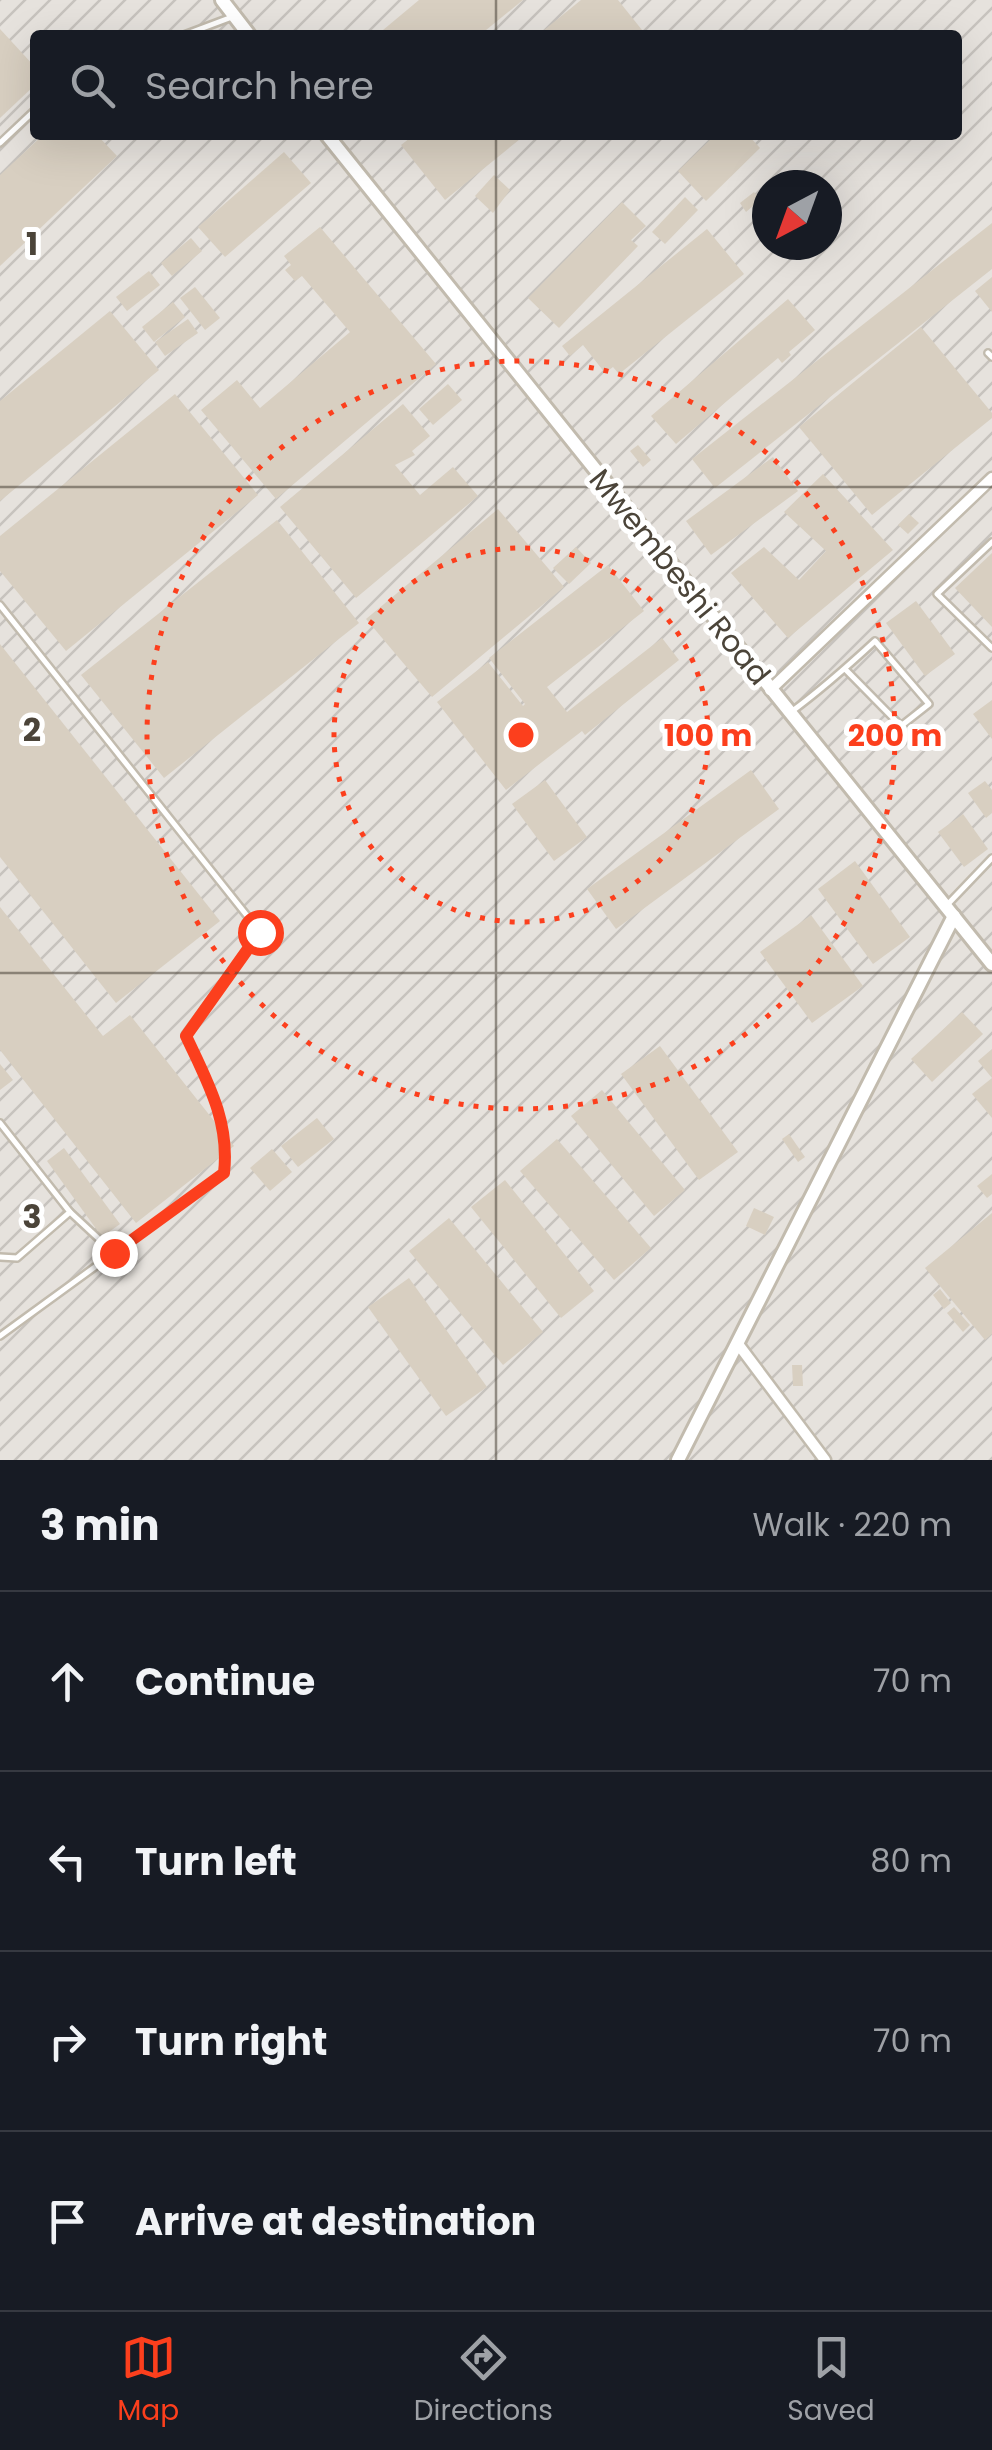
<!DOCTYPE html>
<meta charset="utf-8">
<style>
:root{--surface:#171b24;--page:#20242c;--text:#f1f3f6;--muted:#9ea1a6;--line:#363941;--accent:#fc3f1d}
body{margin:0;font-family:Poppins,sans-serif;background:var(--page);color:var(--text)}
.compass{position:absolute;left:752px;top:170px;width:90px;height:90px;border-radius:50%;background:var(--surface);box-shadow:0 10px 40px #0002;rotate:221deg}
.stop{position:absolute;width:30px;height:30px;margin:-22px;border:8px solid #fc3f1d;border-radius:50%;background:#fff}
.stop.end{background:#fc3f1d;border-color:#fff;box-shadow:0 2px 10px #0008}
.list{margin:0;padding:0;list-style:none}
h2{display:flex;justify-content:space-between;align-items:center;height:130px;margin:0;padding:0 40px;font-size:42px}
h2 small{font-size:32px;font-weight:400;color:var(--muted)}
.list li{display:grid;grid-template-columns:65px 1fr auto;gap:30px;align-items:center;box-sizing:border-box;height:180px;padding:0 40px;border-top:2px solid var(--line)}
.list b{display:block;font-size:38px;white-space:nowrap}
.list em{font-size:32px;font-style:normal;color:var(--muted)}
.icon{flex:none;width:55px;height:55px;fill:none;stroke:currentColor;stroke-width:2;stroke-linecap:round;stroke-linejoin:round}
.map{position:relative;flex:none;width:992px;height:1460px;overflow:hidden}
.search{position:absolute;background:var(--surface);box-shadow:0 10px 40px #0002;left:30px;right:30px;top:30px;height:110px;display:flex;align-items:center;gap:25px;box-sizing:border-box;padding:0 35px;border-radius:10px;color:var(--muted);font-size:38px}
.sheet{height:850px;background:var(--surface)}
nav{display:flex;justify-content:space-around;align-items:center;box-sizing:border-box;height:140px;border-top:2px solid var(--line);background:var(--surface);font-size:28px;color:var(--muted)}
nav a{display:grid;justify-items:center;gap:5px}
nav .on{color:var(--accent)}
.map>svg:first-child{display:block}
.industrial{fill:url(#industrial-furrows);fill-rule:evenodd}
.building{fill:#d8cfc1}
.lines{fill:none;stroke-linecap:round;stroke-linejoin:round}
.service-casing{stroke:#c2bbae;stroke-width:10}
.minor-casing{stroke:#c2bbae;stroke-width:15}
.tertiary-casing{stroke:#c2bbae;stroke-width:18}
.service{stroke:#fff;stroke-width:5}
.minor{stroke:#fff;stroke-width:10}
.tertiary{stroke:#fff;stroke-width:12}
.route{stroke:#fc3f1d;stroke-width:12}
.grid{fill:none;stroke:#4b4439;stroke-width:2.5;stroke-opacity:0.55}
.ring{fill:none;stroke:#fc3f1d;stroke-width:5;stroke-dasharray:5 10}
.labels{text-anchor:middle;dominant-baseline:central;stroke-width:10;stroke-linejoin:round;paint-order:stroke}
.street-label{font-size:30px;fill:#4b4439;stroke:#fff}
.grid-label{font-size:32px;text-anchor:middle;font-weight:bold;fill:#4b4439;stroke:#fff;stroke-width:10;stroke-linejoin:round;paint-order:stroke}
.centre{fill:#fc3f1d;stroke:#fff;stroke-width:5}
.ring-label{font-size:30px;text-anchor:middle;font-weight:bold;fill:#fc3f1d;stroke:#fff;stroke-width:10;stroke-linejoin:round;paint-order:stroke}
</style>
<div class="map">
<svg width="992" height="1460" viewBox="0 0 992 1460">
<defs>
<pattern id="industrial-furrows" width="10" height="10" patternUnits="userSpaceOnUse" patternTransform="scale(2.5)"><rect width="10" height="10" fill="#e6e2dd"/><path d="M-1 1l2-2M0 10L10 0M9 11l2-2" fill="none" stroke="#c7c3be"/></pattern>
</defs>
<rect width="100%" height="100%" fill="#f6f3ec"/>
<path class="industrial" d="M0 0H992V1460H0ZM35 35H957V135H35ZM767 185H827V245H767Z"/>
<g class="building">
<polygon points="419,0 523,0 480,35 377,35"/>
<polygon points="581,0 618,0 646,35 538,35"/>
<polygon points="0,29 35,67 35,85 0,118"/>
<polygon points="43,135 97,135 117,156 0,266 0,175"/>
<polygon points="414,135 525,135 445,200 401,145"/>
<polygon points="715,135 748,135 760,148 706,201 678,171"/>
<polygon points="284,152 311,183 225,257 198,227"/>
<polygon points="494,175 510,190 493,213 475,196"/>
<polygon points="754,192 760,200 746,212 740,203"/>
<polygon points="685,197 698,210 665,244 652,232"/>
<polygon points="622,202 646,226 631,240 638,246 559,328 528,298"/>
<polygon points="992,223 992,269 715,488 692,459"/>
<polygon points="320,227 436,364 276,499 201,410 237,380 260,408 350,332 302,276 295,281 285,270 291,265 284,256"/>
<polygon points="707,229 744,274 619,374 613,367 605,373 583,345 570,356 562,346"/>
<polygon points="191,238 202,251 172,276 161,263"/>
<polygon points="149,271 160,285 127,311 116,297"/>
<polygon points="992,277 992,312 975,291"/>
<polygon points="195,287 220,318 205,330 180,298"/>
<polygon points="788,299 815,330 789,352 791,355 782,363 778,358 676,444 651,416"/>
<polygon points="173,302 185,317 154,342 142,327"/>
<polygon points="110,311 159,370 0,501 0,401"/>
<polygon points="188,319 198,333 165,356 155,342"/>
<polygon points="921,327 992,413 992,418 872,515 799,427"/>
<polygon points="448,384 462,400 433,425 419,409"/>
<polygon points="175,394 258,495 66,651 0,571 0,536"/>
<polygon points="403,404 430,436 412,451 415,455 395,465 420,495 453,467 478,496 356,598 280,507"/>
<polygon points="638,445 651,460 643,467 630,451"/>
<polygon points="773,457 798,491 711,555 686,521"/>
<polygon points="823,474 893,550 788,638 731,573 764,547 799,580 826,551 784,512"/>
<polygon points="498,509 564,587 432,697 366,619"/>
<polygon points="909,514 919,523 908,534 898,525"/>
<polygon points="277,520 359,623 164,778 81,675"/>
<polygon points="576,547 591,563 569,584 553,568"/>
<polygon points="992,553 992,627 955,588"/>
<polygon points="608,565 644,611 547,687 567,712 662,638 679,660 585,735 582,731 506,790 437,702 488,662 523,706 525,704 489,658"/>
<polygon points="916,601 955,654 925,676 886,623"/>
<polygon points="0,644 220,921 116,1003 0,857"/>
<polygon points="992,700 992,739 973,714"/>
<polygon points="751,770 779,809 616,929 587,889"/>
<polygon points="545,780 587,837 554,861 512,804"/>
<polygon points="985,781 992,790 992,813 986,818 968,793"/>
<polygon points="963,814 988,849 964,867 938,832"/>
<polygon points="855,861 910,937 873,964 818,889"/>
<polygon points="0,907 103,1036 130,1015 234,1146 136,1223 0,1050"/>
<polygon points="811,915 863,986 812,1023 760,952"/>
<polygon points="962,1012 983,1034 932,1082 911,1059"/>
<polygon points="660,1046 738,1152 699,1180 621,1074"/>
<polygon points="992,1049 992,1078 978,1061"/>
<polygon points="0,1064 13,1080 0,1090"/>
<polygon points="992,1078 992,1118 972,1094"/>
<polygon points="602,1090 685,1190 654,1216 571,1116"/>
<polygon points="317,1118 334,1139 298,1167 281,1146"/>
<polygon points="789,1134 805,1157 798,1162 782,1139"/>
<polygon points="557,1139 651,1248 614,1280 520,1171"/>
<polygon points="64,1148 120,1224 102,1237 47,1161"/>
<polygon points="272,1149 292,1172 270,1191 250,1168"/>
<polygon points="992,1174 992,1194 987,1198 977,1186"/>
<polygon points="505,1180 594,1291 561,1318 471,1207"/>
<polygon points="754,1208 774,1217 765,1235 746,1226"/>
<polygon points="992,1213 992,1334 985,1340 925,1268"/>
<polygon points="449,1218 543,1332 503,1365 409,1251"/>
<polygon points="409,1278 487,1387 446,1416 368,1307"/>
<polygon points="940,1289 951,1303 944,1309 933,1295"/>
<polygon points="954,1307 970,1325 963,1332 947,1313"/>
<polygon points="792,1365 802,1365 803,1386 793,1386"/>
</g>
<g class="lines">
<defs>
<g id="service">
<polyline points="134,35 136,35"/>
<polyline points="184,35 232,17"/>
<polyline points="0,143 35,110"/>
<polyline points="988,353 992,357"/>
<polyline points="992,542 937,594 992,648"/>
<path d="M0 605 260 932 185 1035C207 1081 230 1121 224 1173L0 1336"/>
<path d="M791 712C821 690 848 666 875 641L929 704 901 726 845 669"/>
<polyline points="948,904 992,858"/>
<polyline points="0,1123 70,1212 17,1258 0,1257"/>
<polyline points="70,1212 114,1253"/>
</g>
<g id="minor">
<polyline points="770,690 992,478"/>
<polyline points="738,1344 825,1460"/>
</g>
<g id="tertiary">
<polyline points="222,0 249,35"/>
<polyline points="327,135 992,964"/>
<polyline points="678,1460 954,916"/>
</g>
</defs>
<use href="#service" class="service-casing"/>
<use href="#minor" class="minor-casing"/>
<use href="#tertiary" class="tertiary-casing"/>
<use href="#service" class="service"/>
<use href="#minor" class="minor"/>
<use href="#tertiary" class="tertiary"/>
</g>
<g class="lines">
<path class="route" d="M114 1253 224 1173C230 1121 207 1081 186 1036L260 932"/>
</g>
<path class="grid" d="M496 0V35M496 135V1460M0 487H992M0 973H992"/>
<g class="ring">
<circle cx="521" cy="735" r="187"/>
<circle cx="521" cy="735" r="374"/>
</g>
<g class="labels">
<g class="street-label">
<text transform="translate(680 577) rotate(51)">Mwembeshi Road</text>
</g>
</g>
<g class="grid-label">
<text x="32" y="255">1</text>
<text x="32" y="741">2</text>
<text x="32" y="1228">3</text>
</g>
<circle cx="521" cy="735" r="15" class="centre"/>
<g class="ring-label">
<text x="708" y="746">100 m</text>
<text x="895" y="746">200 m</text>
</g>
</svg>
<svg class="compass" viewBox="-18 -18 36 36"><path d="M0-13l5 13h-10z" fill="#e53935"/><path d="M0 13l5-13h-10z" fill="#9ea1a6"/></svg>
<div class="stop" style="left:260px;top:932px"></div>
<div class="stop end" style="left:114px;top:1253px"></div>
<div class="search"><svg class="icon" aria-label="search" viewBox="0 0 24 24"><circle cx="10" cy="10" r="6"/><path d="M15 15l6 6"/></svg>Search here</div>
</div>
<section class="sheet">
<h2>3 min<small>Walk · 220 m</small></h2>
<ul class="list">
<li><svg class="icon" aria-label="ahead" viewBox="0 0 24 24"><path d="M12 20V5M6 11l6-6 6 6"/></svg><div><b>Continue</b></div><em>70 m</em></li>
<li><svg class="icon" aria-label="left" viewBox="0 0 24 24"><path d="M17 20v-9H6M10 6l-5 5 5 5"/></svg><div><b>Turn left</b></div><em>80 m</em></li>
<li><svg class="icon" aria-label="right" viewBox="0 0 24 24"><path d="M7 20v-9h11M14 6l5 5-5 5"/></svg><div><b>Turn right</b></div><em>70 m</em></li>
<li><svg class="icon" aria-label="arrive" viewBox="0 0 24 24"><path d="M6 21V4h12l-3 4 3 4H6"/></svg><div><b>Arrive at destination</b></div></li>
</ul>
</section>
<nav>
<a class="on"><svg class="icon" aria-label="map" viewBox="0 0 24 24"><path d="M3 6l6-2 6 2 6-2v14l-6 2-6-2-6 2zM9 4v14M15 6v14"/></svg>Map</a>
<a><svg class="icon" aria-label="directions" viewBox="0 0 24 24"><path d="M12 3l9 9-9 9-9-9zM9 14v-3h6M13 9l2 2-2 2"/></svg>Directions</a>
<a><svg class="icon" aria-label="saved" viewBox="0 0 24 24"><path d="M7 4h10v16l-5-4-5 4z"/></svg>Saved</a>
</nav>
